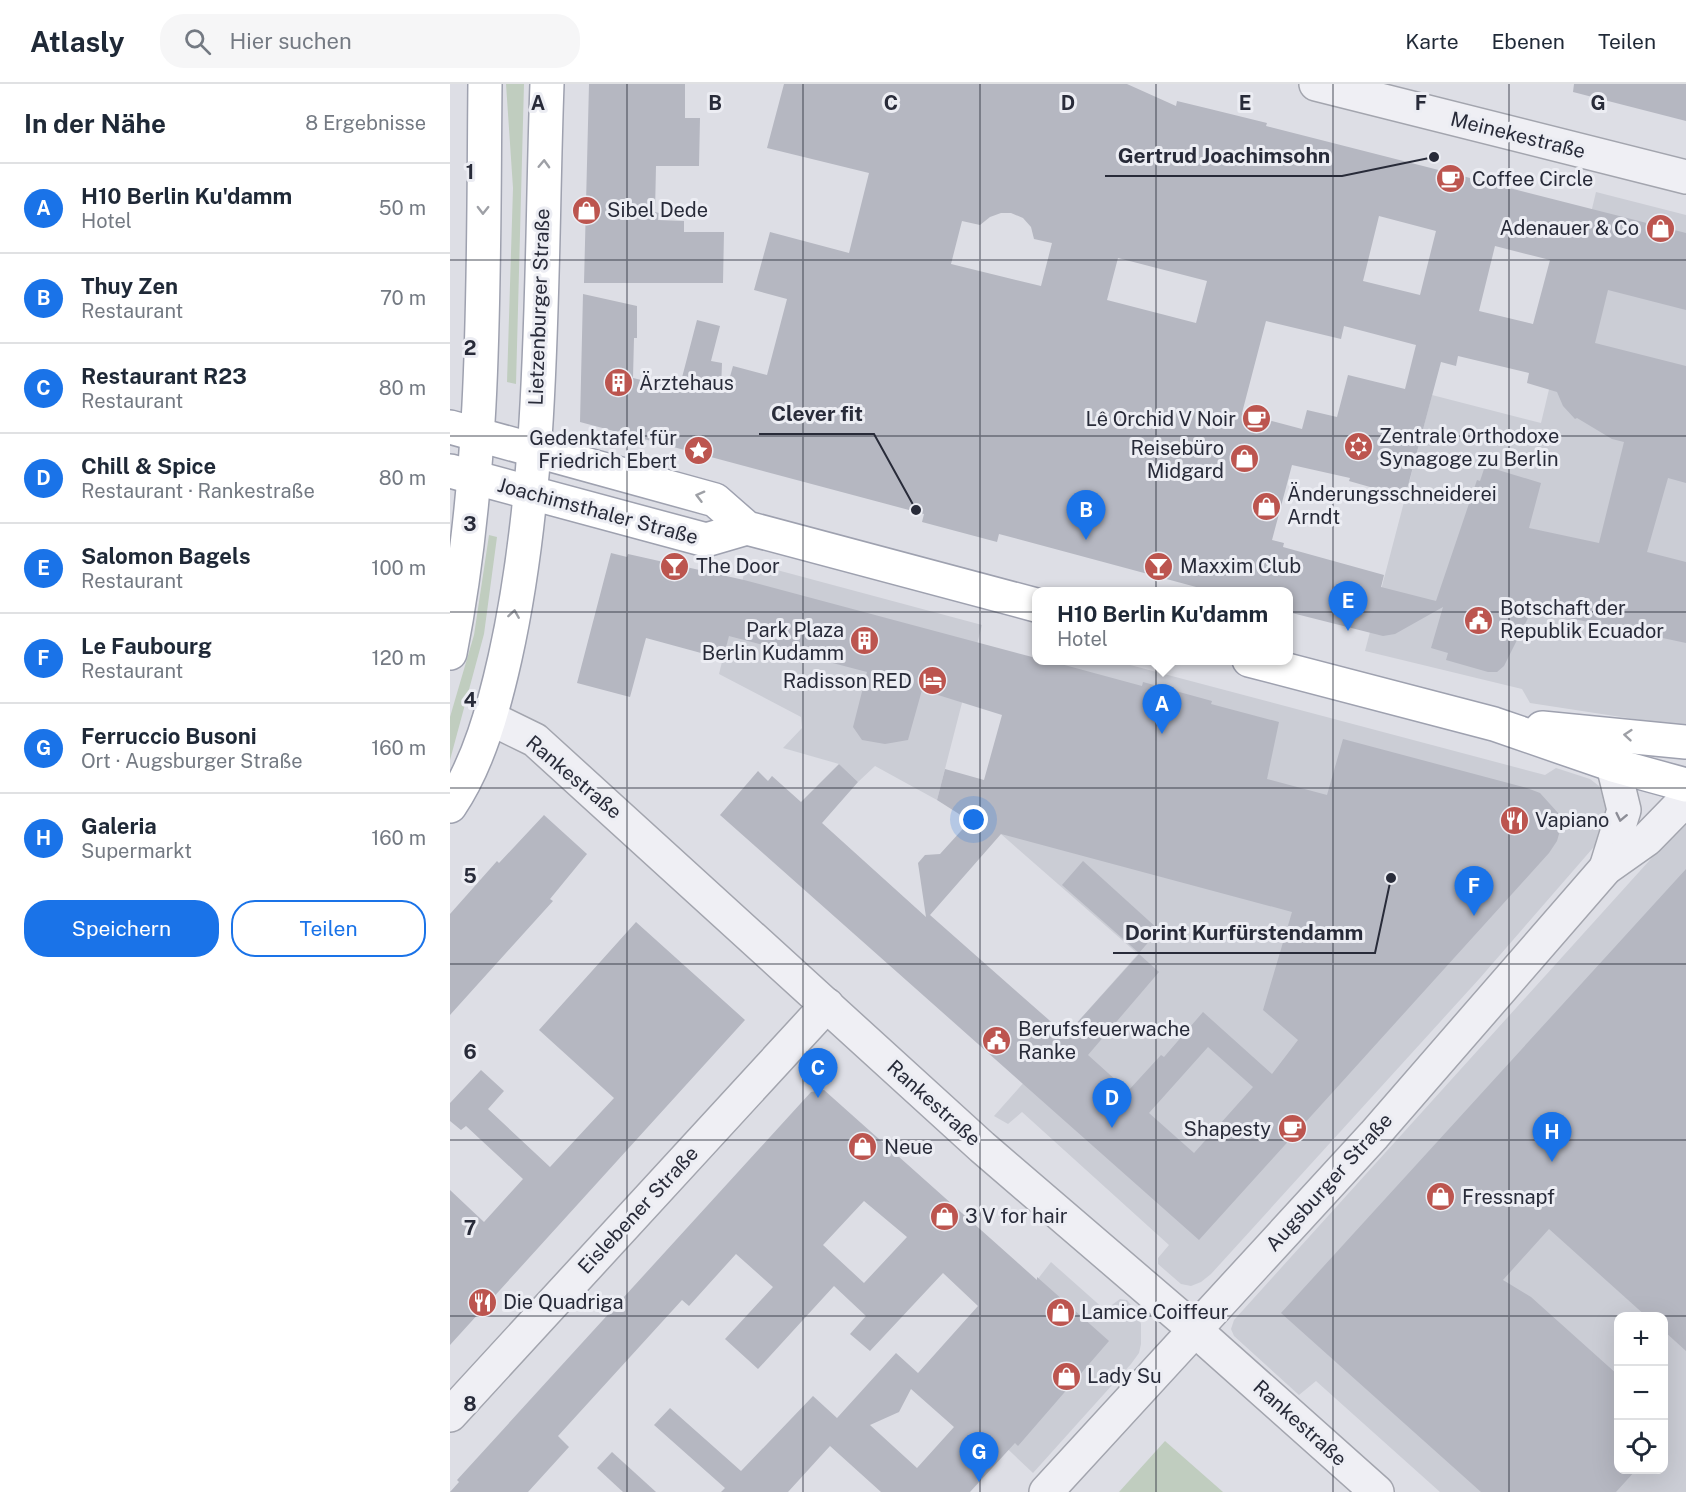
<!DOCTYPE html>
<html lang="de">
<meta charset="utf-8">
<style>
:root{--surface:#fff;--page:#f6f6f7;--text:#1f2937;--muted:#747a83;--line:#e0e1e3;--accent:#1a73e8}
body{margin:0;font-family:"Public Sans",sans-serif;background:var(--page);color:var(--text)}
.controls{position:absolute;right:18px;bottom:18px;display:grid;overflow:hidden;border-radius:12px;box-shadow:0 6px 24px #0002}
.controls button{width:54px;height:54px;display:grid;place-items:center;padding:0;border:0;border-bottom:2px solid var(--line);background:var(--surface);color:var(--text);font:30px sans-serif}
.you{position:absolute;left:524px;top:736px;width:21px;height:21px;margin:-15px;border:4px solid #fff;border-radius:50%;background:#1a73e8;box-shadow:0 0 0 9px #1a73e833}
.badge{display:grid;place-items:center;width:39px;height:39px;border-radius:50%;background:var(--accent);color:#fff;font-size:20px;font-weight:700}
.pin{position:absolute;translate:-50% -50px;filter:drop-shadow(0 2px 3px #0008)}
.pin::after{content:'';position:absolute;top:32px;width:21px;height:18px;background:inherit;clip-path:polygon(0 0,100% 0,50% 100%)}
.popup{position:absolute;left:582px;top:503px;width:261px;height:78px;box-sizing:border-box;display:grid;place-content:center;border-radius:12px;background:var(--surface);filter:drop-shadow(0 2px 4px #0005);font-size:20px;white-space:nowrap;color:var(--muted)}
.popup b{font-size:22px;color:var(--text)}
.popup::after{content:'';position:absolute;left:50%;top:100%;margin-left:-12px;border:12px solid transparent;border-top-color:var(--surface)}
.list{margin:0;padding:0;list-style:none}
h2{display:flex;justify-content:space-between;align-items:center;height:78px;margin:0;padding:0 24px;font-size:26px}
h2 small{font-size:20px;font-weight:400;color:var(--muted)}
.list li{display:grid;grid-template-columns:39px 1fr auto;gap:18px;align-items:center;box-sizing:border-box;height:90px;padding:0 24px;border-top:2px solid var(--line)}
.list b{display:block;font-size:22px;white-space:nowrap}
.list p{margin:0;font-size:20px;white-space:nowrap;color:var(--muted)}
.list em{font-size:20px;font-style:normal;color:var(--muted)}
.actions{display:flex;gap:12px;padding:18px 24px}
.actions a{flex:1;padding:14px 0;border:2px solid var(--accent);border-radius:24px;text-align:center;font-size:21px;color:var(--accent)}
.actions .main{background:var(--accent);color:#fff}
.icon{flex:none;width:33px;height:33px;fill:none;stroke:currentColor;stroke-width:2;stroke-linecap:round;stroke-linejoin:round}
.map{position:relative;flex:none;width:1236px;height:1408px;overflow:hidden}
header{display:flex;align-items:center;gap:36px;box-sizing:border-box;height:84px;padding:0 30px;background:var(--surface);border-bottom:2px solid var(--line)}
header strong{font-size:28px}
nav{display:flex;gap:33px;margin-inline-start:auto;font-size:21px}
.search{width:420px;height:54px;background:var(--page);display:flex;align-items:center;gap:15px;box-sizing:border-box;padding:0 21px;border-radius:24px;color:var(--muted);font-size:22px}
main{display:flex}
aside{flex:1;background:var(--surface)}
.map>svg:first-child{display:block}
.built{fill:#cbcdd5;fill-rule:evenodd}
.green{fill:#c0cdbf}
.building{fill:#b5b7c1;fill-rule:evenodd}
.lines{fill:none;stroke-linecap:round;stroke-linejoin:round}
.minor-casing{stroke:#a3a5ae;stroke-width:36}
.major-casing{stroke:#9ea1af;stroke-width:36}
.minor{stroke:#efeff4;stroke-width:33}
.major{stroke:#fff;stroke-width:33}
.oneway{stroke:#9ea0a6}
.oneway2{stroke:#8c8d96}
.grid{fill:none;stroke:#282b39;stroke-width:1.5;stroke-opacity:0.55}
.labels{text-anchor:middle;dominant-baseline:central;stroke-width:6;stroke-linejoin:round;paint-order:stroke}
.street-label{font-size:20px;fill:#282b39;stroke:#ecedf3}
.poi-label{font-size:20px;fill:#282b39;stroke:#ecedf3;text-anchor:start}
.grid-label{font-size:20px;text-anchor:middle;font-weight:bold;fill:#282b39;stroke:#ecedf3;stroke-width:6;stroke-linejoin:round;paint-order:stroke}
.leader{fill:none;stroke:#282b39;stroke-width:2}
.callout-dot{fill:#282b39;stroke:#ecedf3;stroke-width:2}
.callout-label{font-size:21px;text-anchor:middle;font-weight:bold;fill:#282b39;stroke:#ecedf3;stroke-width:6;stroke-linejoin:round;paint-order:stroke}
</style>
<header>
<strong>Atlasly</strong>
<div class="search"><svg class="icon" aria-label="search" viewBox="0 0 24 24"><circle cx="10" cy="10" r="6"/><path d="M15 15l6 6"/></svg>Hier suchen</div>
<nav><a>Karte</a><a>Ebenen</a><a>Teilen</a></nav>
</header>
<main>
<aside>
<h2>In der Nähe<small>8 Ergebnisse</small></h2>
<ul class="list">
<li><span class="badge">A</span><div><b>H10 Berlin Ku'damm</b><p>Hotel</p></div><em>50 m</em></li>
<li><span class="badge">B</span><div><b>Thuy Zen</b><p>Restaurant</p></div><em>70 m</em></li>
<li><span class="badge">C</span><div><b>Restaurant R23</b><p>Restaurant</p></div><em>80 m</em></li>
<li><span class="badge">D</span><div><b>Chill &amp; Spice</b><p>Restaurant · Rankestraße</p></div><em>80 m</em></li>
<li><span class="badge">E</span><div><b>Salomon Bagels</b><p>Restaurant</p></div><em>100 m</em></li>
<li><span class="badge">F</span><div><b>Le Faubourg</b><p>Restaurant</p></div><em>120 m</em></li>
<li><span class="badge">G</span><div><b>Ferruccio Busoni</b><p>Ort · Augsburger Straße</p></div><em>160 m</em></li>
<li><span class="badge">H</span><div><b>Galeria</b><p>Supermarkt</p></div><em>160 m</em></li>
</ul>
<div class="actions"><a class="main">Speichern</a><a>Teilen</a></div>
</aside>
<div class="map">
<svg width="1236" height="1408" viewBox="0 0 1236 1408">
<rect width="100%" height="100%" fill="#dddee5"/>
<g class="built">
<polygon points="1146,108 1236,131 1236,643 1080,619 1072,605 915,567 982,311 1091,339"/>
<polygon points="297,478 532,541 487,716 425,682 408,698 389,680 333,664 352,644 351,633 269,590"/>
<polygon points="597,577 665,577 1095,691 1106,684 1140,695 1149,702 1158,723 1149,757 1030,894 761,1190 751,1198 741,1202 731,1200 708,1180 708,1174 719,1161 572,1028 558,1040 544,1032 688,870 551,750"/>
<path d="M1236 736V1408H990L866 1297 849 1311 784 1252 781 1245 784 1236ZM1168 1232H1214V1386H1168Z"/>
<polygon points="601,1178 655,1226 670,1215 677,1216 688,1230 691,1240 691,1260 689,1269 681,1280 583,1389 508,1318 587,1196"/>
</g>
<g class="green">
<polygon points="56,0 74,0 66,300 57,298 63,104"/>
<polygon points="39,451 47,453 34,550 0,676 0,633 24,551"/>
<polygon points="715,1357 773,1408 669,1408"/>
</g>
<g class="building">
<polygon points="139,0 235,0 235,34 250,34 249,82 206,82 205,128 209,129 208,136 234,137 234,148 274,148 273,199 134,199"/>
<path d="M334 0H677L726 22 727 17 756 24 817 39 816 42 1236 149V226L1158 206 1145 259 1236 282V399L1218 394 1197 468 1236 478V559L1082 526 1054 582 1047 588H1038L996 576 998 569 981 564 993 523 945 550 933 552 838 528V507H761L549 450 547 458 472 438 474 430 130 338 133 210 187 222V254H184L183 294 229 305 247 236 270 242 261 277 272 279 271 306 276 307 283 282 317 291 337 215 304 206 320 148 399 169 419 89 317 64ZM551 129H561L573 134 581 143 584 155 602 159 591 202 501 180 512 137 530 141 540 133ZM929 132 986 147 970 211 913 197ZM1045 162 1100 176 1083 240 1029 227ZM668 174 757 197 746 239 657 216ZM816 237 891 255 894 242 966 261 955 305 898 291 887 333 857 326 852 345 792 329ZM1008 272 1079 289 1077 299 1107 308 1113 322 1125 335 1127 334 1162 355 1174 358 1149 459 1079 444 1091 399 1035 382 1030 397 1027 396 986 517 931 503 934 491 833 463 834 459 822 456 842 381 900 394 899 397 955 413 991 278 1006 282Z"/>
<polygon points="1124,0 1236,0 1236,37 1123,8"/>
<path d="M161 469 177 473 178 470 294 496 586 574V576H596L692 602 693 598 762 617 761 620 829 638 817 695 877 711 893 655 1077 704 1090 709 1109 730 1111 743 1107 757 1099 769 749 1156 270 731 308 687 318 697 322 692 351 718 389 680 408 698 372 739 476 833 468 779 475 771 490 770 520 737 487 716 495 685 534 696 552 631 472 606 458 656 435 660 412 656 403 643 417 588 279 552 273 575 196 554 180 613 127 599ZM551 750 842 828 813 926 848 956 822 990 753 928 714 973 711 971 678 1007 638 971 709 888 689 870 616 951 480 831ZM758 963 803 1003 744 1069 699 1029Z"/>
<polygon points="94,731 137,770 100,815 103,817 0,931 0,830 47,777 49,779"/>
<polygon points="633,777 709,846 689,869 612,801"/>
<polygon points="1236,785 1236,1267 1214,1247 1214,1233 1197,1233 1099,1145 1053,1196 1081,1213 1168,1291 1168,1386 1186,1386 1166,1408 1031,1408 831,1229"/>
<polygon points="186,838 295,936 0,1261 0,1106 34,1138 73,1095 16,1042 11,1046 0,1037 0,1019 31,986 54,1007 38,1025 100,1083 164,1014 89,946"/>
<path d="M374 1006 587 1196V1193L659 1257 568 1362 565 1359 520 1408H431L380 1362 338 1408H271L275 1404 204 1341 220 1324 291 1387 363 1312 387 1334 446 1269 468 1289 528 1222 493 1189 420 1267 400 1250 416 1232 384 1202 308 1285 275 1255 323 1203 286 1170 239 1222 232 1216 108 1352 119 1363 78 1408H0L9 1398 7 1396 361 1008ZM414 1117 457 1153 414 1199 373 1161ZM461 1305 504 1343 467 1384 420 1341 449 1328Z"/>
<polygon points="162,1368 206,1408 173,1408 147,1384"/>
</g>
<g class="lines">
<defs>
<g id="minor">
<polyline points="866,0 1236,93"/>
<polyline points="40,634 85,656 532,1063 744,1245 927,1408"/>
<polyline points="1156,784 1174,726 1163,681"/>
<polyline points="0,1331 377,921"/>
<polyline points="596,1408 924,1051 1156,784 1197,755 1236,715"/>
</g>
<g id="major">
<polyline points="0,343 265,416 297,444 586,521"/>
<polyline points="0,387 256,456 297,444"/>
<path d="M0 569C37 382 33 190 35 0"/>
<polyline points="799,576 1044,640 1163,681 1236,701"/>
<polyline points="1092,644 1236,658"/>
<path d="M0 722C29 679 44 623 55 574 96 390 90 188 97 0"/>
</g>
</defs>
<use href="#minor" class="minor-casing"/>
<use href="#major" class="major-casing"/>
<use href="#minor" class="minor"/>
<use href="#major" class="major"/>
</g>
<defs><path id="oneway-chevron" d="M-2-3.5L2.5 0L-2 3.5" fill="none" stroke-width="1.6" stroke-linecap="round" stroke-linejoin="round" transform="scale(1.5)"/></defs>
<g class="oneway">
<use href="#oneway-chevron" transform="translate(94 80) rotate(-88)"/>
<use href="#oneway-chevron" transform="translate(33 126) rotate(91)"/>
<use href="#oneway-chevron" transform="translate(250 412) rotate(-165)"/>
<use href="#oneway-chevron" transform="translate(64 530) rotate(-81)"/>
<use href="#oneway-chevron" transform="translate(1178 651) rotate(-175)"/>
</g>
<use class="oneway2" href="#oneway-chevron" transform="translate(1171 733) rotate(102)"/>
<path class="grid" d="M177 0V1408M353 0V1408M530 0V1408M706 0V1408M883 0V1408M1059 0V1408M0 176H1236M0 352H1236M0 528H1236M0 704H1236M0 880H1236M0 1056H1236M0 1232H1236"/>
<defs>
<symbol id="cafe-disc" viewBox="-11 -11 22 22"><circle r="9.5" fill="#bc554f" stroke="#ecedf3"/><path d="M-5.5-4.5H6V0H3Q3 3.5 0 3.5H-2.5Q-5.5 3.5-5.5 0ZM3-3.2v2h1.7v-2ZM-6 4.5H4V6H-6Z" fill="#fff"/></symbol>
<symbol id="shop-disc" viewBox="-11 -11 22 22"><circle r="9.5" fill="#bc554f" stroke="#ecedf3"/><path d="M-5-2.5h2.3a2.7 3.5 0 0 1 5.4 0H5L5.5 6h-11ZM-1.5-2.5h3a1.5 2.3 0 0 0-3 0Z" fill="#fff"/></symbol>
<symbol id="building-disc" viewBox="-11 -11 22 22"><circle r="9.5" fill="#bc554f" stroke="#ecedf3"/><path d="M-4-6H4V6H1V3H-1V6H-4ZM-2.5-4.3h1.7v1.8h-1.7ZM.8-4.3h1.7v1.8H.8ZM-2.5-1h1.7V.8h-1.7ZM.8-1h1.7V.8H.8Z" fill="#fff"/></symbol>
<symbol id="synagogue-disc" viewBox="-11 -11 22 22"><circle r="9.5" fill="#bc554f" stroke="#ecedf3"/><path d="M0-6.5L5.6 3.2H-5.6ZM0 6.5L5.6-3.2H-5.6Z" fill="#fff"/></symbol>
<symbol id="sight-disc" viewBox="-11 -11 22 22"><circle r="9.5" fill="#bc554f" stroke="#ecedf3"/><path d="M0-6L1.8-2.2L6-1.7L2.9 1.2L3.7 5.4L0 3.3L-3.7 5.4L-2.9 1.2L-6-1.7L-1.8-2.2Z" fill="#fff"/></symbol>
<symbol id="bar-disc" viewBox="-11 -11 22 22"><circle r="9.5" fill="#bc554f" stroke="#ecedf3"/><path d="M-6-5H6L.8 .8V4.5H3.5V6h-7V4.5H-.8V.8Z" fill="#fff"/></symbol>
<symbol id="civic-disc" viewBox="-11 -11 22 22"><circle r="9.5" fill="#bc554f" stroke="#ecedf3"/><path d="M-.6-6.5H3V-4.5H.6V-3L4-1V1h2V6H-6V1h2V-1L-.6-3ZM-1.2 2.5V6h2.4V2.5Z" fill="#fff"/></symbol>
<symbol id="hotel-disc" viewBox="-11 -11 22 22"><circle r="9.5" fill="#bc554f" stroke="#ecedf3"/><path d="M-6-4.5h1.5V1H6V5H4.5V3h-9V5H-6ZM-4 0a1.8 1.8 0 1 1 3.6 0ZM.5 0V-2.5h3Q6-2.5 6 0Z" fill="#fff"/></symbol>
<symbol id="restaurant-disc" viewBox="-11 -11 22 22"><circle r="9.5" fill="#bc554f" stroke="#ecedf3"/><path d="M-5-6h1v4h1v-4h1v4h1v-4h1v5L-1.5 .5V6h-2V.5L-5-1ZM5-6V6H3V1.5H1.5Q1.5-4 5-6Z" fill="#fff"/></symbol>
</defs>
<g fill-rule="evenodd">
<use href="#cafe-disc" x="984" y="78" width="33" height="33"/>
<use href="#shop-disc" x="120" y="110" width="33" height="33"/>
<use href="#shop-disc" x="1194" y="128" width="33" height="33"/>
<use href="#building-disc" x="152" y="282" width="33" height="33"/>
<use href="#cafe-disc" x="790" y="318" width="33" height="33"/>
<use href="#synagogue-disc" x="892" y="346" width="33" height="33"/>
<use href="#sight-disc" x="232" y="350" width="33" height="33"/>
<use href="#shop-disc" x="778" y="358" width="33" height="33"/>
<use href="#shop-disc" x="800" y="406" width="33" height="33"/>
<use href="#bar-disc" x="208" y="466" width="33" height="33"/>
<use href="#bar-disc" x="692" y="466" width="33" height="33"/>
<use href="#civic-disc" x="1012" y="520" width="33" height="33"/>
<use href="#building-disc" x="398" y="540" width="33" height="33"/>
<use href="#hotel-disc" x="466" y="580" width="33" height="33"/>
<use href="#restaurant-disc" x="1048" y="720" width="33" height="33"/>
<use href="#civic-disc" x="530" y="940" width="33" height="33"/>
<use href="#cafe-disc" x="826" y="1028" width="33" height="33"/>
<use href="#shop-disc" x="396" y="1046" width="33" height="33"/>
<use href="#shop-disc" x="974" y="1096" width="33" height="33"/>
<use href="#shop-disc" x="478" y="1116" width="33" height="33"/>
<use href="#restaurant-disc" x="16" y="1202" width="33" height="33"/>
<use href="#shop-disc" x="594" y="1212" width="33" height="33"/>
<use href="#shop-disc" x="600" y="1276" width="33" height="33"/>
</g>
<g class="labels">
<g class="street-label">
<text transform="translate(1068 51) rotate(14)">Meinekestraße</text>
<text transform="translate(89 223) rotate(-88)">Lietzenburger Straße</text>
<text transform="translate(148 427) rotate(15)">Joachimsthaler Straße</text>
<text transform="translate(124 693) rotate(40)">Rankestraße</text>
<text transform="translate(484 1019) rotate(42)">Rankestraße</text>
<text transform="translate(879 1098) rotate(-48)">Augsburger Straße</text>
<text transform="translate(188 1126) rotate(-47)">Eislebener Straße</text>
<text transform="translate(850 1339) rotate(42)">Rankestraße</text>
</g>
<g class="poi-label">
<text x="1022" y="95">Coffee Circle</text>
<text x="157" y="126">Sibel Dede</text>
<text x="1189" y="144" text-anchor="end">Adenauer &amp; Co</text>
<text x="189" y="299">Ärztehaus</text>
<text x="786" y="335" text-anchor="end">Lê Orchid V Noir</text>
<text x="929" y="352">Zentrale Orthodoxe<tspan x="929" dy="23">Synagoge zu Berlin</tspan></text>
<text x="227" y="354" text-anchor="end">Gedenktafel für<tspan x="227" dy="23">Friedrich Ebert</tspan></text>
<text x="774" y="364" text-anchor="end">Reisebüro<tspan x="774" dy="23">Midgard</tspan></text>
<text x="837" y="410">Änderungsschneiderei<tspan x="837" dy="23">Arndt</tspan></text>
<text x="246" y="482">The Door</text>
<text x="730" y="482">Maxxim Club</text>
<text x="1050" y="524">Botschaft der<tspan x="1050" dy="23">Republik Ecuador</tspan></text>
<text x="394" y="546" text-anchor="end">Park Plaza<tspan x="394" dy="23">Berlin Kudamm</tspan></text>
<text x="462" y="597" text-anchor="end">Radisson RED</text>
<text x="1085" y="736">Vapiano</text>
<text x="568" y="945">Berufsfeuerwache<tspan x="568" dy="23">Ranke</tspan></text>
<text x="821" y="1045" text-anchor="end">Shapesty</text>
<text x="434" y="1063">Neue</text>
<text x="1012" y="1113">Fressnapf</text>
<text x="515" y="1132">3 V for hair</text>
<text x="53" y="1218">Die Quadriga</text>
<text x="631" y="1228">Lamice Coiffeur</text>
<text x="637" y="1292">Lady Su</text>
</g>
</g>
<g class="grid-label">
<text x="88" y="26">A</text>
<text x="265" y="26">B</text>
<text x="441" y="26">C</text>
<text x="618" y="26">D</text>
<text x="795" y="26">E</text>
<text x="971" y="26">F</text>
<text x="1148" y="26">G</text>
<text x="20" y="95">1</text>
<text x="20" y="271">2</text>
<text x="20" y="447">3</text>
<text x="20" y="623">4</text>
<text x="20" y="799">5</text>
<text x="20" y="975">6</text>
<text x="20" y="1151">7</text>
<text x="20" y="1327">8</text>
</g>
<path class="leader" d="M984 73L892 92H655M466 426L424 350H309M941 794L925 869H663"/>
<g class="callout-dot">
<circle cx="984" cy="73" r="6"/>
<circle cx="466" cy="426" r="6"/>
<circle cx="941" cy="794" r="6"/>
</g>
<g class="callout-label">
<text x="774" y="79">Gertrud Joachimsohn</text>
<text x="367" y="337">Clever fit</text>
<text x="794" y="856">Dorint Kurfürstendamm</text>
</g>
</svg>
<div class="controls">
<button>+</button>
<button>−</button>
<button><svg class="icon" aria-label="locate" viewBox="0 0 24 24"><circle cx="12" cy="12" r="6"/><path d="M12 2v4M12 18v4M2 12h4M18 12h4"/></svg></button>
</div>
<div class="you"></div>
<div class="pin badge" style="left:712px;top:650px">A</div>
<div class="popup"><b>H10 Berlin Ku'damm</b>Hotel</div>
<div class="pin badge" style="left:636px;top:456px">B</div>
<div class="pin badge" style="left:368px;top:1014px">C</div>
<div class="pin badge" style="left:662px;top:1044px">D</div>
<div class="pin badge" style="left:898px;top:547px">E</div>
<div class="pin badge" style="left:1024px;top:832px">F</div>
<div class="pin badge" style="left:529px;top:1398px">G</div>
<div class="pin badge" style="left:1102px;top:1078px">H</div>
</div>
</main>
